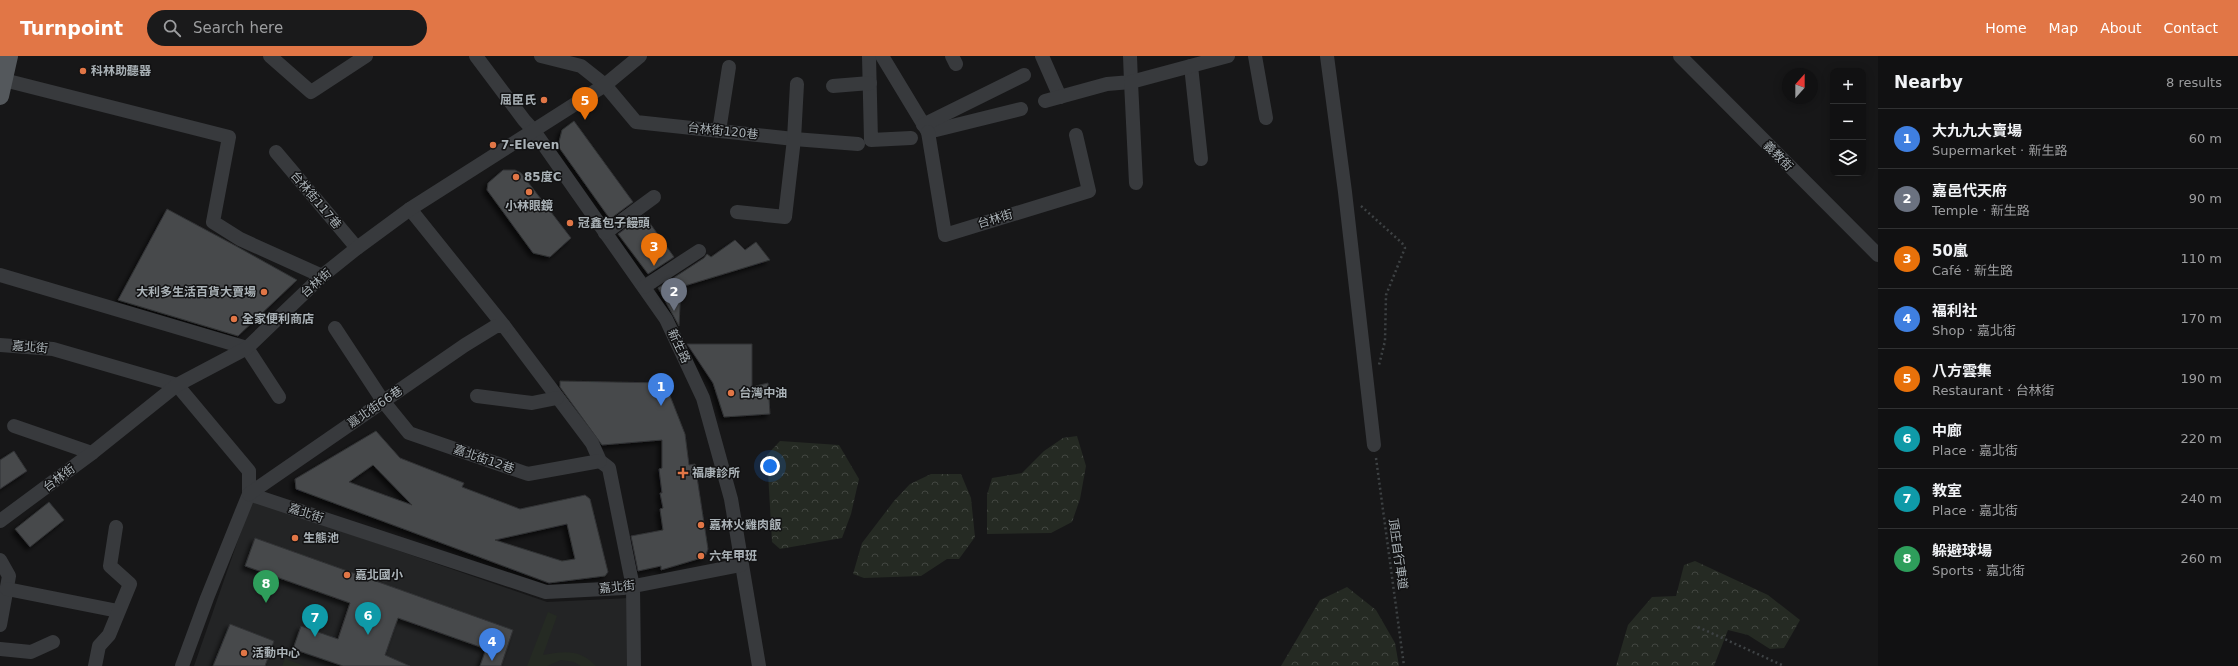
<!DOCTYPE html>
<meta charset="utf-8">
<style>
:root{--surface:#111112;--page:#1a1a1b;--text:#f1f3f6;--muted:#9c9d9f;--line:#303132;--accent:#e17646}
body{margin:0;font-family:"DejaVu Sans","Noto Sans TC",sans-serif;background:var(--page);color:var(--text)}
.controls{position:absolute;right:12px;top:12px;display:grid;overflow:hidden;border-radius:8px;box-shadow:0 2px 10px #0003}
.controls button{width:36px;height:36px;display:grid;place-items:center;padding:0;border:0;border-bottom:1px solid var(--line);background:var(--surface);color:var(--text);font:20px sans-serif}
.compass{position:absolute;left:1782px;top:12px;width:36px;height:36px;border-radius:50%;background:var(--surface);box-shadow:0 2px 10px #0003;rotate:21deg}
.you{position:absolute;left:770px;top:410px;width:14px;height:14px;margin:-10px;border:3px solid #fff;border-radius:50%;background:#1a73e8;box-shadow:0 0 0 6px #1a73e833}
.badge{display:grid;place-items:center;width:26px;height:26px;border-radius:50%;background:var(--accent);color:#fff;font-size:13px;font-weight:700}
.pin{position:absolute;translate:-50% -33px;filter:drop-shadow(0 1px 2px #0008)}
.pin::after{content:'';position:absolute;top:21px;width:14px;height:12px;background:inherit;clip-path:polygon(0 0,100% 0,50% 100%)}
.list{margin:0;padding:0;list-style:none}
h2{display:flex;justify-content:space-between;align-items:center;height:52px;margin:0;padding:0 16px;font-size:17px}
h2 small{font-size:13px;font-weight:400;color:var(--muted)}
.list li{display:grid;grid-template-columns:26px 1fr auto;gap:12px;align-items:center;box-sizing:border-box;height:60px;padding:0 16px;border-top:1px solid var(--line)}
.list b{display:block;font-size:15px;white-space:nowrap}
.list p{margin:0;font-size:13px;white-space:nowrap;color:var(--muted)}
.list em{font-size:13px;font-style:normal;color:var(--muted)}
.icon{flex:none;width:22px;height:22px;fill:none;stroke:currentColor;stroke-width:2;stroke-linecap:round;stroke-linejoin:round}
.map{position:relative;flex:none;width:1878px;height:610px;overflow:hidden}
header{display:flex;align-items:center;gap:24px;box-sizing:border-box;height:56px;padding:0 20px;background:var(--accent);color:#fff}
header strong{font-size:19px}
nav{display:flex;gap:22px;margin-inline-start:auto;font-size:14px}
.search{width:280px;height:36px;background:var(--page);display:flex;align-items:center;gap:10px;box-sizing:border-box;padding:0 14px;border-radius:22px;color:var(--muted);font-size:15px}
main{display:flex}
aside{flex:1;background:var(--surface)}
.map>svg:first-child{display:block}
.built{fill:#232425}
.green{fill:#252a23}
.forest{fill:url(#forest-crowns)}
.building{fill:#46494b;stroke:#313234;fill-rule:evenodd;filter:url(#shadow)}
.lines{fill:none;stroke-linecap:round;stroke-linejoin:round}
.path{stroke:#3e4244;stroke-width:2.5;stroke-dasharray:2 3;stroke-linecap:butt}
.minor{stroke:#383a3d;stroke-width:14}
.major{stroke:#54585c;stroke-width:18}
.poi-dot{fill:#e17646;stroke:#121213;stroke-width:1.5}
.labels{text-anchor:middle;dominant-baseline:central;stroke-width:3;stroke-linejoin:round;paint-order:stroke}
.poi-label{font-size:12px;font-weight:bold;fill:#aab2b7;stroke:#121213;text-anchor:start}
.street-label{font-size:12px;fill:#aab2b7;stroke:#121213}
</style>
<header>
<strong>Turnpoint</strong>
<div class="search"><svg class="icon" aria-label="search" viewBox="0 0 24 24"><circle cx="10" cy="10" r="6"/><path d="M15 15l6 6"/></svg>Search here</div>
<nav><a>Home</a><a>Map</a><a>About</a><a>Contact</a></nav>
</header>
<main>
<div class="map">
<svg width="1878" height="610" viewBox="0 0 1878 610">
<defs>
<pattern id="forest-crowns" width="20" height="18" patternUnits="userSpaceOnUse"><rect width="20" height="18" fill="#252a23"/><path d="M2 6a3 3 0 1 1 6 0M12 15a3 3 0 1 1 6 0" fill="none" stroke="#424641"/></pattern>
<filter id="shadow"><feDropShadow dx="-3.5" dy="3.5" stdDeviation="2" flood-color="#0009"/></filter>
</defs>
<rect width="100%" height="100%" fill="#171718"/>
<polygon class="built" points="252,444 547,546 630,542 627,610 194,610"/>
<g class="green">
<path d="M548 556 557 560 543 599C565 595 580 593 596 610H581L574 606 561 604 547 610H527Z"/>
<polygon points="285,603 305,610 282,610"/>
</g>
<g class="forest">
<polygon points="1077,380 1086,410 1080,443 1072,466 1051,477 987,478 987,439 992,422 1022,417 1044,395 1063,382"/>
<polygon points="780,385 839,389 859,423 851,458 842,482 780,493 772,486 767,399"/>
<polygon points="931,418 961,418 971,442 975,481 959,503 947,503 921,520 864,522 853,518 862,487 894,445 910,428"/>
<polygon points="1695,505 1768,539 1800,564 1784,592 1770,593 1748,579 1728,574 1714,610 1616,610 1628,569 1652,541 1676,540 1684,509"/>
<polygon points="1347,531 1376,554 1395,587 1399,610 1281,610 1320,544"/>
</g>
<g class="building">
<polygon points="574,65 633,146 610,163 558,90 562,74"/>
<polygon points="503,114 515,114 521,117 571,182 550,201 533,197 487,134 488,127"/>
<polygon points="167,153 236,190 297,224 238,280 118,244"/>
<polygon points="644,159 674,201 648,218 618,178"/>
<polygon points="735,184 745,194 756,186 770,204 681,231 679,270 658,232 704,202 707,198 711,201"/>
<polygon points="687,288 752,288 752,331 768,327 770,358 724,361 713,327"/>
<polygon points="560,325 665,327 685,378 689,409 695,408 708,493 705,501 661,514 661,510 638,515 631,480 663,474 660,453 663,452 660,437 662,437 659,413 662,412 662,384 602,389 560,331"/>
<path d="M376 375 400 402 464 427 462 431 520 453 585 439 590 443 608 516 605 520 549 527 296 433 295 423ZM373 409 412 449 349 426ZM567 468 575 503 562 505 495 484Z"/>
<polygon points="14,395 27,415 0,433 0,404"/>
<polygon points="49,446 64,464 30,491 15,473"/>
<polygon points="255,482 513,574 501,610 480,610 486,593 398,562 385,599 410,610 343,610 293,593 301,570 338,583 350,547 245,510"/>
<polygon points="230,568 274,585 265,610 213,610"/>
</g>
<g class="lines">
<g class="path">
<polyline points="1361,150 1402,187 1405,192 1386,239 1385,285 1379,309"/>
<polyline points="1376,402 1404,610"/>
<polyline points="1698,571 1784,610"/>
</g>
<g class="minor">
<polyline points="270,0 311,36 366,0"/>
<polyline points="476,0 524,64 534,75 666,263 703,342 731,443 759,610"/>
<polyline points="541,0 581,10 605,29 636,66 794,83 858,88"/>
<polyline points="869,0 871,84 911,82"/>
<polyline points="882,0 928,76 1021,53"/>
<polyline points="952,0 956,8"/>
<polyline points="1042,0 1060,41"/>
<polyline points="1255,0 1266,62"/>
<polyline points="1327,0 1345,136 1374,389"/>
<polyline points="1680,0 1878,199"/>
<polyline points="1191,10 1201,103"/>
<polyline points="4,24 229,81 213,166 240,183 322,220"/>
<polyline points="833,30 870,27"/>
<polyline points="1045,45 1107,28 1131,26 1130,0"/>
<polyline points="923,69 1024,19"/>
<polyline points="719,75 729,11"/>
<polyline points="928,76 945,179 1089,135 1076,79"/>
<polyline points="276,96 357,192"/>
<polyline points="1136,127 1131,26 1228,0"/>
<polyline points="410,153 504,270 592,387 600,405 609,412 633,531 634,610"/>
<polyline points="737,156 785,161 794,83 797,28"/>
<polyline points="605,177 654,141"/>
<polyline points="0,219 247,292 279,341"/>
<polyline points="644,231 699,195"/>
<polyline points="335,272 383,345 409,377 528,418 600,405"/>
<polyline points="0,289 53,293 177,329 249,415 249,438 207,542 182,610"/>
<polyline points="477,340 532,347 557,342"/>
<polyline points="14,370 92,397"/>
<polyline points="249,438 546,536 624,532 741,509"/>
<polyline points="249,438 465,289 496,270 504,270"/>
<polyline points="0,465 92,397 177,329 247,292 322,220 357,192 410,153 605,29 640,0"/>
<polyline points="0,504 9,520 0,569"/>
<polyline points="7,533 118,555"/>
<polyline points="0,593 31,596 53,586"/>
<polyline points="95,610 99,590 109,579 130,528 110,510 116,471"/>
</g>
<polyline class="major" points="0,40 9,0"/>
</g>
<g class="poi-dot">
<circle cx="83" cy="15" r="4"/>
<circle cx="544" cy="44" r="4"/>
<circle cx="493" cy="89" r="4"/>
<circle cx="516" cy="121" r="4"/>
<circle cx="529" cy="136" r="4"/>
<circle cx="570" cy="167" r="4"/>
<circle cx="264" cy="236" r="4"/>
<circle cx="234" cy="263" r="4"/>
<circle cx="731" cy="337" r="4"/>
<path d="M681 411h4v4h4v4h-4v4h-4v-4h-4v-4h4z"/>
<circle cx="701" cy="469" r="4"/>
<circle cx="295" cy="482" r="4"/>
<circle cx="701" cy="500" r="4"/>
<circle cx="347" cy="519" r="4"/>
<circle cx="244" cy="597" r="4"/>
</g>
<g class="labels">
<g class="poi-label">
<text x="91" y="15">科林助聽器</text>
<text x="536" y="44" text-anchor="end">屈臣氏</text>
<text x="501" y="89">7-Eleven</text>
<text x="524" y="121">85度C</text>
<text x="529" y="150" text-anchor="middle">小林眼鏡</text>
<text x="578" y="167">冠鑫包子饅頭</text>
<text x="256" y="236" text-anchor="end">大利多生活百貨大賣場</text>
<text x="242" y="263">全家便利商店</text>
<text x="739" y="337">台灣中油</text>
<text x="692" y="417">福康診所</text>
<text x="709" y="469">嘉林火雞肉飯</text>
<text x="303" y="482">生態池</text>
<text x="709" y="500">六年甲班</text>
<text x="355" y="519">嘉北國小</text>
<text x="252" y="597">活動中心</text>
</g>
<g class="street-label">
<text transform="translate(723 75) rotate(6)">台林街120巷</text>
<text transform="translate(1778 100) rotate(45)">義教街</text>
<text transform="translate(316 144) rotate(50)">台林街117巷</text>
<text transform="translate(995 163) rotate(-17)">台林街</text>
<text transform="translate(316 227) rotate(-42)">台林街</text>
<text transform="translate(679 290) rotate(65)">新生路</text>
<text transform="translate(30 291) rotate(5)">嘉北街</text>
<text transform="translate(375 351) rotate(-34)">嘉北街66巷</text>
<text transform="translate(484 403) rotate(19)">嘉北街12巷</text>
<text transform="translate(59 422) rotate(-37)">台林街</text>
<text transform="translate(306 457) rotate(18)">嘉北街</text>
<text transform="translate(1398 498) rotate(82)">頂庄自行車道</text>
<text transform="translate(617 531) rotate(-6)">嘉北街</text>
</g>
</g>
</svg>
<div class="controls">
<button>+</button>
<button>−</button>
<button><svg class="icon" aria-label="layers" viewBox="0 0 24 24"><path d="M12 4l9 5-9 5-9-5zM3 14l9 5 9-5"/></svg></button>
</div>
<svg class="compass" viewBox="-18 -18 36 36"><path d="M0-13l5 13h-10z" fill="#e53935"/><path d="M0 13l5-13h-10z" fill="#9c9d9f"/></svg>
<div class="you"></div>
<div class="pin badge" style="left:661px;top:350px;background:#3f7fe0">1</div>
<div class="pin badge" style="left:674px;top:255px;background:#6b7280">2</div>
<div class="pin badge" style="left:654px;top:210px;background:#e8710a">3</div>
<div class="pin badge" style="left:492px;top:605px;background:#3f7fe0">4</div>
<div class="pin badge" style="left:585px;top:64px;background:#e8710a">5</div>
<div class="pin badge" style="left:368px;top:579px;background:#0f9aa8">6</div>
<div class="pin badge" style="left:315px;top:581px;background:#0f9aa8">7</div>
<div class="pin badge" style="left:266px;top:547px;background:#2e9e5b">8</div>
</div>
<aside>
<h2>Nearby<small>8 results</small></h2>
<ul class="list">
<li><span class="badge" style="background:#3f7fe0">1</span><div><b>大九九大賣場</b><p>Supermarket · 新生路</p></div><em>60 m</em></li>
<li><span class="badge" style="background:#6b7280">2</span><div><b>嘉邑代天府</b><p>Temple · 新生路</p></div><em>90 m</em></li>
<li><span class="badge" style="background:#e8710a">3</span><div><b>50嵐</b><p>Café · 新生路</p></div><em>110 m</em></li>
<li><span class="badge" style="background:#3f7fe0">4</span><div><b>福利社</b><p>Shop · 嘉北街</p></div><em>170 m</em></li>
<li><span class="badge" style="background:#e8710a">5</span><div><b>八方雲集</b><p>Restaurant · 台林街</p></div><em>190 m</em></li>
<li><span class="badge" style="background:#0f9aa8">6</span><div><b>中廊</b><p>Place · 嘉北街</p></div><em>220 m</em></li>
<li><span class="badge" style="background:#0f9aa8">7</span><div><b>教室</b><p>Place · 嘉北街</p></div><em>240 m</em></li>
<li><span class="badge" style="background:#2e9e5b">8</span><div><b>躲避球場</b><p>Sports · 嘉北街</p></div><em>260 m</em></li>
</ul>
</aside>
</main>
